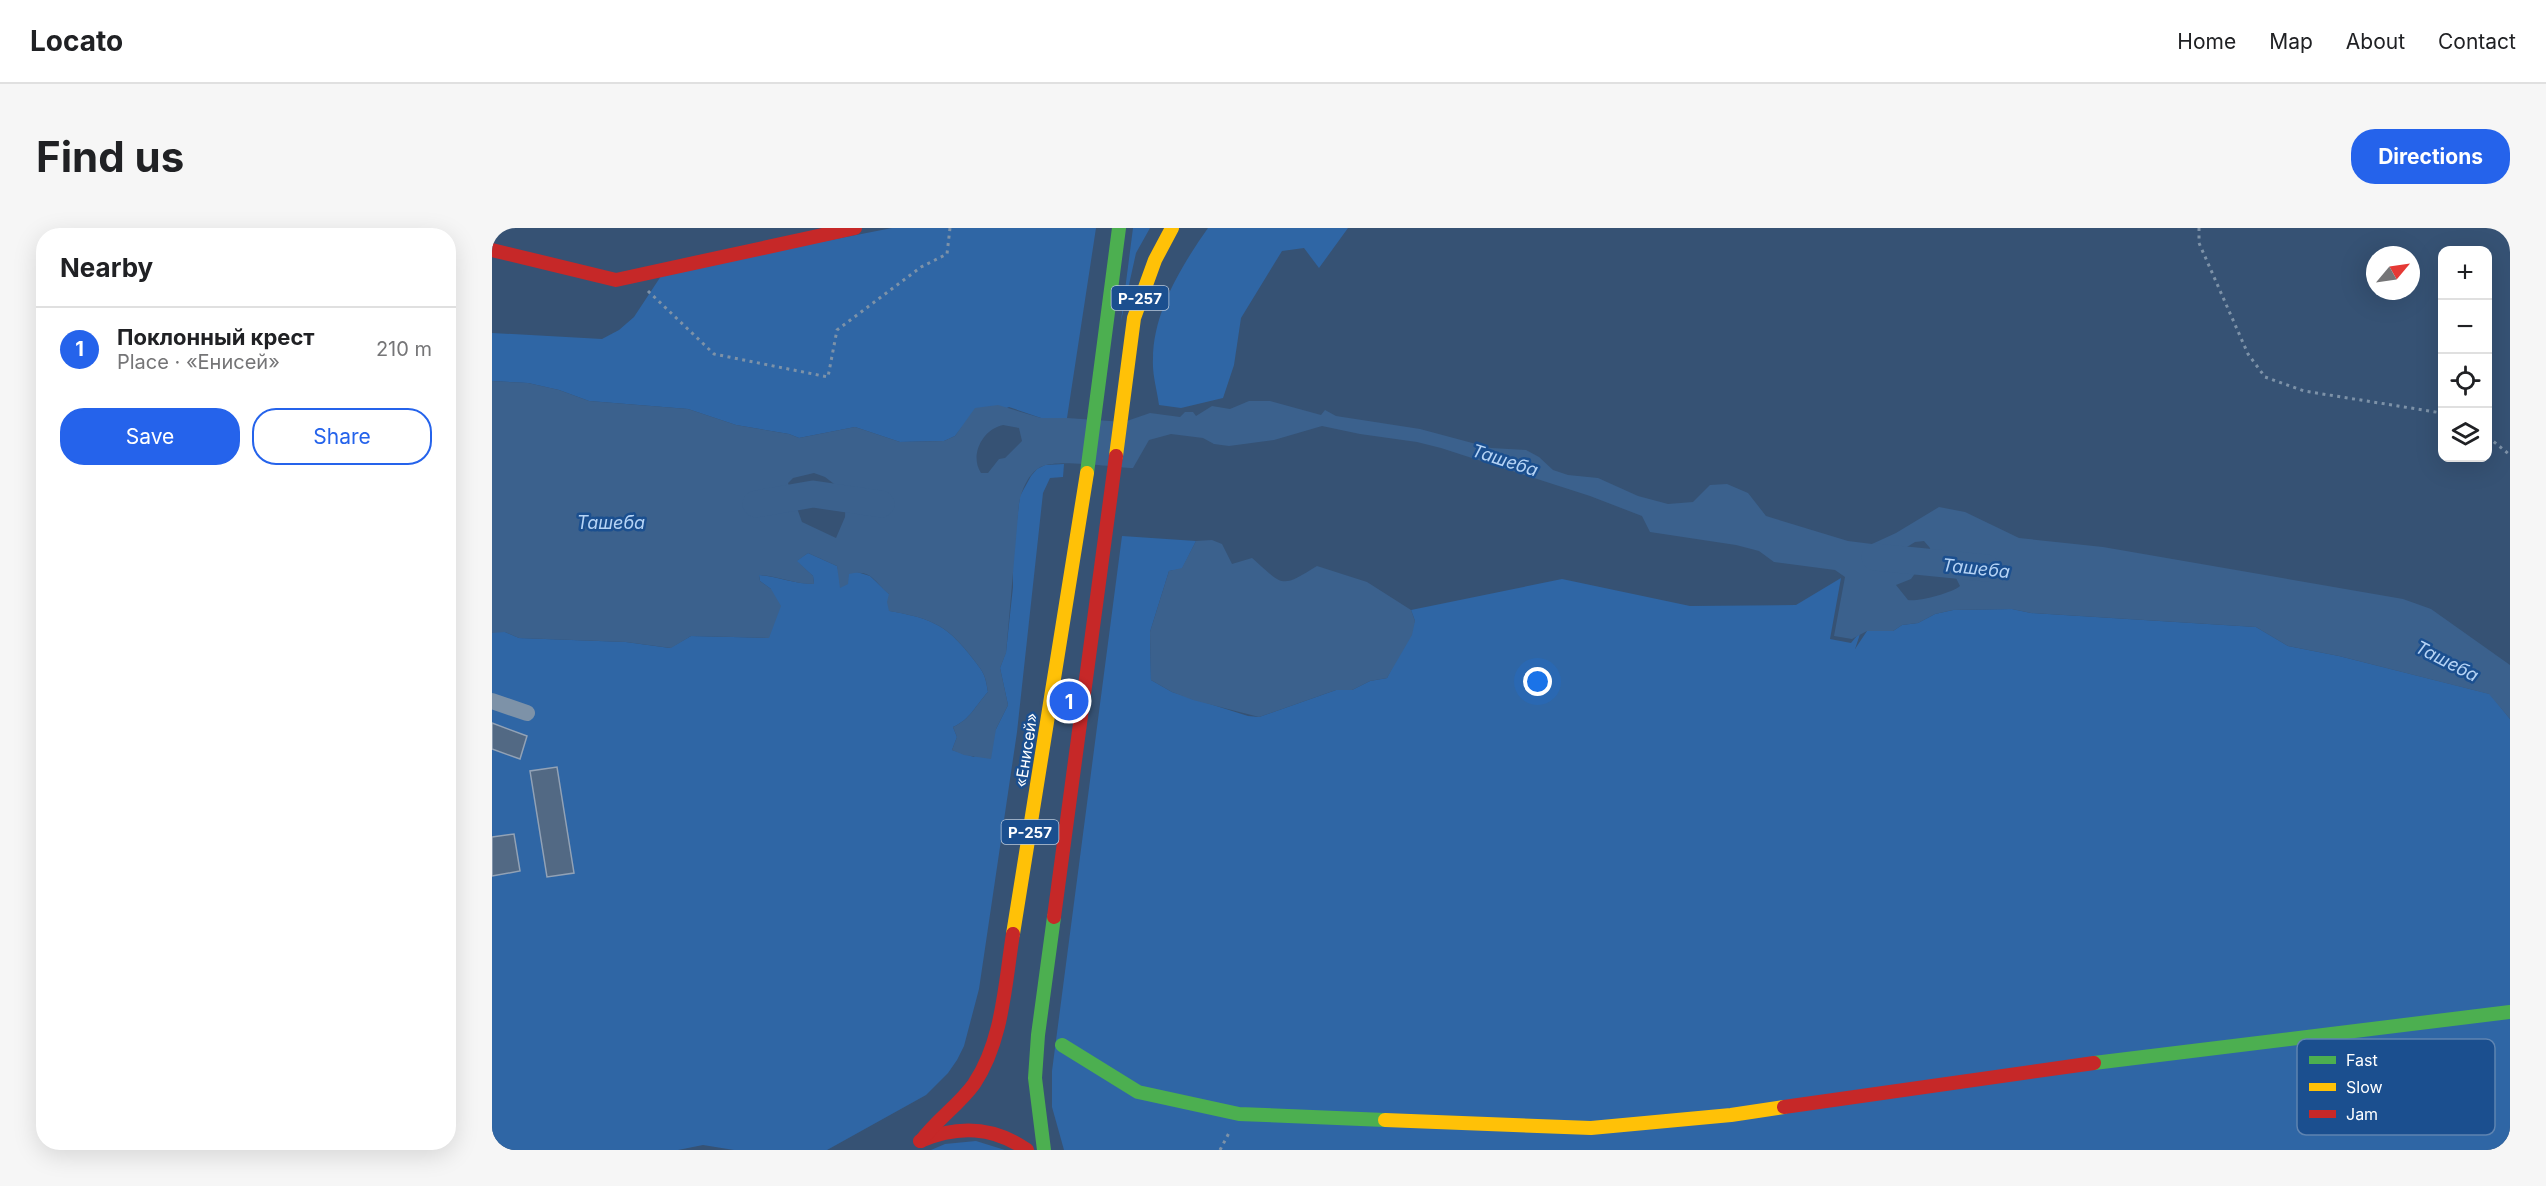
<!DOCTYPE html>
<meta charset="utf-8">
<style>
:root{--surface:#fff;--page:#f6f6f6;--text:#202124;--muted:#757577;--line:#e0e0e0;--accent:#2563eb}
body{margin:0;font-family:Inter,sans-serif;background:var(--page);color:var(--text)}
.controls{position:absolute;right:18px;top:18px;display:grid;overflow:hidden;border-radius:12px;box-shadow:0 6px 24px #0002}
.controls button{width:54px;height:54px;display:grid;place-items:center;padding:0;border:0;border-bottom:2px solid var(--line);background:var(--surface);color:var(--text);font:30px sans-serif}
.compass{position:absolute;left:1874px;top:18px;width:54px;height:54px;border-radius:50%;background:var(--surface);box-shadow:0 6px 24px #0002;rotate:61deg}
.you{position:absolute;left:1046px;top:454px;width:21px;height:21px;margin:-15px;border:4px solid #fff;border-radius:50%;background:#1a73e8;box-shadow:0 0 0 9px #1a73e833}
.badge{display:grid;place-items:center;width:39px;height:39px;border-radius:50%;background:var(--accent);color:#fff;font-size:20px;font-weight:700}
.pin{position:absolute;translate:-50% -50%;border:3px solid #fff;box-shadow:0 2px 6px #0006}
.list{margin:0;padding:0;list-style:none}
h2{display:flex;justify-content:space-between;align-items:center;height:78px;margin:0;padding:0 24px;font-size:26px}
h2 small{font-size:20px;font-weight:400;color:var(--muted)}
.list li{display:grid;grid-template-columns:39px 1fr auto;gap:18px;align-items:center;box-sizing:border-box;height:84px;padding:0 24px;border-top:2px solid var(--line)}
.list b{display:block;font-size:22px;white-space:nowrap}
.list p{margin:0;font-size:20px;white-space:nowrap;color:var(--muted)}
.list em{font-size:20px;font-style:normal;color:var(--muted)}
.actions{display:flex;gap:12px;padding:18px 24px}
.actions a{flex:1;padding:14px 0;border:2px solid var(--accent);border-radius:24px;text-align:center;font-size:21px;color:var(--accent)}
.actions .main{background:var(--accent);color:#fff}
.icon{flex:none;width:33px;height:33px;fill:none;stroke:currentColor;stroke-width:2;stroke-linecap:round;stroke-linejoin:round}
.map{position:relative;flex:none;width:2018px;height:922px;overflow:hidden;border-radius:24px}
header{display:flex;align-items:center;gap:36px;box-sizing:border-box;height:84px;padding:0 30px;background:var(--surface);border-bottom:2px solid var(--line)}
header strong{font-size:28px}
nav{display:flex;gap:33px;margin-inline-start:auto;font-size:21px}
.intro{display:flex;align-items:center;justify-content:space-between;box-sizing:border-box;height:144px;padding:0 36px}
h1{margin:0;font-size:42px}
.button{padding:15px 27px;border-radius:24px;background:var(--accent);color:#fff;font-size:21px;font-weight:700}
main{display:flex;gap:36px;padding:0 36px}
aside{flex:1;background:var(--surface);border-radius:24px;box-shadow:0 6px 24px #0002}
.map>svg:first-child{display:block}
.green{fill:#2f66a5}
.water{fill:#3b618d;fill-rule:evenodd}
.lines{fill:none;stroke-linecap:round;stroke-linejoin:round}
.river{stroke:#3b618d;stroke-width:27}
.building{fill:#526984;stroke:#92a2b6;stroke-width:1.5}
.path{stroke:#7d92a8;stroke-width:3;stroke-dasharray:3 4.5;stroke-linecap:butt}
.street{stroke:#7d92a8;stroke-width:16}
.fast{stroke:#4caf50;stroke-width:14}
.slow{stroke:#ffc107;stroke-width:14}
.jam{stroke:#c62828;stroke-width:14}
.labels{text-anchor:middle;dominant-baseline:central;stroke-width:5;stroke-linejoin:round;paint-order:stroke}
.shield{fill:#1b4f8f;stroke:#bbcadd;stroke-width:1.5}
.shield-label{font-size:15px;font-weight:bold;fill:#fff}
.street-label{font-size:16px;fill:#fff;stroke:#1b4f8f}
.water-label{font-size:18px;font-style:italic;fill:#b5d3f5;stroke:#1b4f8f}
.key{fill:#1b4f8f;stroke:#5f84b1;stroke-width:1.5}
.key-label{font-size:16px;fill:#fff}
</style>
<header>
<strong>Locato</strong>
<nav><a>Home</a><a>Map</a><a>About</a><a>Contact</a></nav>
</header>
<div class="intro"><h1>Find us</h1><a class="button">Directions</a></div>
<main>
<aside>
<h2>Nearby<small></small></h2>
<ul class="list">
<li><span class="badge">1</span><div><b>Поклонный крест</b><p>Place · «Енисей»</p></div><em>210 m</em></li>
</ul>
<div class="actions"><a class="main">Save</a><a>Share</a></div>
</aside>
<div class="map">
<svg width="2018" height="922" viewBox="0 0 2018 922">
<rect width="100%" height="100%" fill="#365274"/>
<g class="green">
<polygon points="400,0 604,0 575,190 549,190 517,179 470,199 463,208 452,213 408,214 363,199 307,210 297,206 244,197 196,181 97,173 67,162 36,155 0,153 0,105 110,111 127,102 142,89 171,45"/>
<polygon points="641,0 658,0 644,25 629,93"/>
<path d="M716 0H856L827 40 812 20 790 23 749 90 742 137 731 170 689 180 667 177C665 162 660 146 661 131 661 84 690 37 716 0Z"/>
<path d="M572 236 571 249 558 250 551 265 525 504 487 761 472 818 465 832 456 845 434 867 335 922H242L211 917 186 922H0V404H13L27 410 134 414 178 420 199 408 277 410 279 361 268 353 267 347C286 349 303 356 322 356L321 348 304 333 316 325 345 338 347 345 365 344 378 348 397 366 398 383C436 390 453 395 478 427 490 443 493 443 496 464 483 478 479 491 461 499L465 509 460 522 482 529 504 501 516 477 508 440 514 424 521 359V324L528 268 539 248 545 241 553 237Z"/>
<polygon points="630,308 704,313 690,341 677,343 658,404 659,452 680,464 756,488 767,489 844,462 860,462 878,453 895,450 923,393 919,382 1070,351 1198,378 1304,377 1349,350 1338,411 1359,415 1369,403 1363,421 1375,403 1401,403 1410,397 1426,395 1443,386 1461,382 1520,381 1539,385 1764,399 1796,418 1847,428 1998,466 2018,491 2018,922 572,922 560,879 560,843"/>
<polygon points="484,913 513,922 439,922 453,916"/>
</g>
<g class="water">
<path d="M0 153 36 155 67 162 97 173 196 181 244 197 297 206 307 210 363 199 408 214 452 213 463 208 483 180 506 177 549 190H575L632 194 658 185 688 189 693 184H701L704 188 720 178 738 181 757 173H778L829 187 833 182 844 188 928 201 999 220 1034 222 1047 229 1061 242 1076 247 1106 250 1146 268 1176 276 1201 274 1218 257 1235 256 1256 265 1274 288 1356 313 1380 316 1404 305 1447 279 1473 284 1527 310 1611 319 1911 371 1939 381 2018 437V491L1997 466 1847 428 1796 418 1764 399 1539 385 1520 381 1461 382 1443 386 1426 395 1410 397 1401 403H1375L1360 411 1342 408 1353 349 1343 342 1282 334 1267 323 1244 317 1158 304 1150 288 1098 268 949 220 925 214 868 206 830 198 782 212 737 218 722 216 711 210 679 206 657 212 641 240C621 239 567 231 551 238 537 243 529 263 527 276L514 425 508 440 516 477 504 501 499 531 472 527 460 522 465 509 461 499C479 491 483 478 496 464 493 443 490 443 478 427 453 395 436 390 397 383L395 374 397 366C383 355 380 340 357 346L356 356 348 360 345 338 316 325 305 333 321 348 322 356C303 356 286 348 267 347L268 353 279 361 289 378 277 410 199 408 179 420 134 414 27 410 13 404 0 405ZM511 197 527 200 530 213 513 230 507 231 496 245H489C477 227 491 201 511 197ZM322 245 333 249 354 265 353 289 344 310 310 294 296 255 301 250ZM1432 313 1438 320 1439 330 1456 334 1468 358C1460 365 1426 374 1416 372L1404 357 1419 351 1424 344 1415 328V319L1423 314Z"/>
<path d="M720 312 730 316 740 336 760 330C792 358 788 361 825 338L875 354 919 382 923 393 920 407 895 450 878 453 860 462H844L767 489 701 472 680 464 659 452 658 404 677 343 690 340 704 313Z"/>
</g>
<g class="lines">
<g class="river">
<polyline points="264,276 321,266 389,276"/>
<polyline points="1383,329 1494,340"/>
</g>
</g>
<g class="building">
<polygon points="0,495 35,508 28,531 0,521"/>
<polygon points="65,539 82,645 55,649 38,543"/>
<polygon points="22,606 28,643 0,648 0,609"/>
</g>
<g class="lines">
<g class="path">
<polyline points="1707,0 1707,15 1756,126 1773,149 1812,163 1950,185"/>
<polyline points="156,63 222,126 336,149 345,102 429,39 455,26 458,0"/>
<polyline points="1996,209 2018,227"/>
<polyline points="728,922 738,903"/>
</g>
<polyline class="street" points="0,473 35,485"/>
<g class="fast">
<polyline points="595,245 627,0"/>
<polyline points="570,817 646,864 747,886 893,892"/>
<polyline points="1602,835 2018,784"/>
<polyline points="552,922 543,850 546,807 562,689"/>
</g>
<g class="slow">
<polyline points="624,228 642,90 663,32 680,0"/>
<polyline points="521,706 595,245"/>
<polyline points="893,892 1099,900 1239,887 1292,879"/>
</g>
<g class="jam">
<polyline points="0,22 124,52 363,0"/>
<polyline points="562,689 624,228"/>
<polyline points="1292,879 1602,835"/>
<path d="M428 913C466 897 501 898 535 922"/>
<path d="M429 913C444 892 467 877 482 856 511 813 513 755 521 706"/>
</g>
</g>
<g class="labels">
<g class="shield">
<rect x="619.5" y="58" width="57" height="24" rx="4.5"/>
<rect x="509.5" y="592" width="57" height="24" rx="4.5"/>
</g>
<g class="shield-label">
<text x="648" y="70">Р-257</text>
<text x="538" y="604">Р-257</text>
</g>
<g class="street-label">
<text transform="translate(534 522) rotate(-81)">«Енисей»</text>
</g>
<g class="water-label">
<text transform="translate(1013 232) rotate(18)">Ташеба</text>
<text x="119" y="294">Ташеба</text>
<text transform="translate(1484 340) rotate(6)">Ташеба</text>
<text transform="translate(1955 433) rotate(27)">Ташеба</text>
</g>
</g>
<rect x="1805" y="811" width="198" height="96" rx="9" class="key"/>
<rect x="1817" y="828" width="27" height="8" fill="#4caf50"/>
<rect x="1817" y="855" width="27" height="8" fill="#ffc107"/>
<rect x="1817" y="882" width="27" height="8" fill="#c62828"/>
<g class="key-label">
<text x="1854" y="838">Fast</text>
<text x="1854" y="865">Slow</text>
<text x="1854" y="892">Jam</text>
</g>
</svg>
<div class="controls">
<button>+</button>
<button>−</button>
<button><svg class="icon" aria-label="locate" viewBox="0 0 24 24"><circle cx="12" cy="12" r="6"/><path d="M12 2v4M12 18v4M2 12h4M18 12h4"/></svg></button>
<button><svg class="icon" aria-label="layers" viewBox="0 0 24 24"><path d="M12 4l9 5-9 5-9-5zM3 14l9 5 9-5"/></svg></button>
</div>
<svg class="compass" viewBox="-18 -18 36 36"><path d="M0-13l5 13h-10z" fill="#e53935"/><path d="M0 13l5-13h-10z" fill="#757577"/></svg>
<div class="you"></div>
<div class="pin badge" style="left:577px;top:473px">1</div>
</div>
</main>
